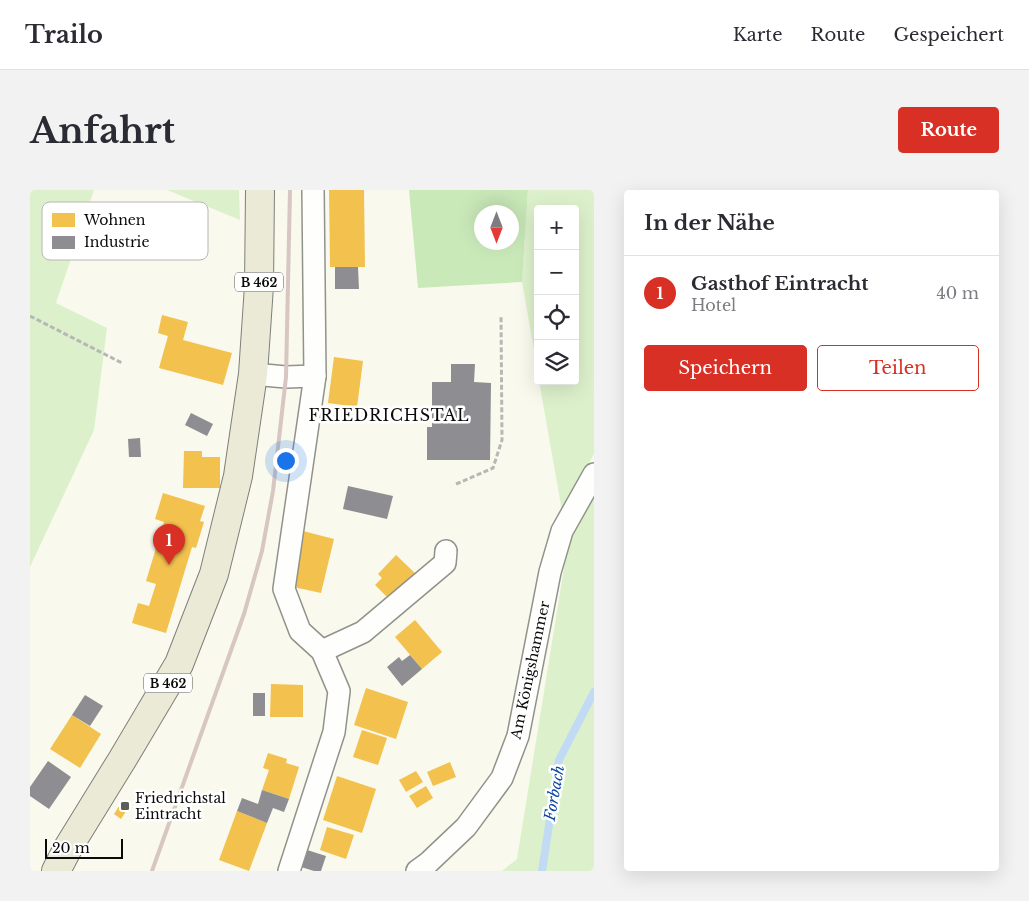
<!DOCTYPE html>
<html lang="de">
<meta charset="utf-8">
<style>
:root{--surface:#fff;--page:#f2f2f3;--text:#2b2b33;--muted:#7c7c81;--line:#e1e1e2;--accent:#d93025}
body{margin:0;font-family:"Libre Baskerville",serif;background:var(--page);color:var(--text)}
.controls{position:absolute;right:15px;top:15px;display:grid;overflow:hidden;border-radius:5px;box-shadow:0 5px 20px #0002}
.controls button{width:45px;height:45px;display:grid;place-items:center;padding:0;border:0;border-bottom:1px solid var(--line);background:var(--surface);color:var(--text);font:25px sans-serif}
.compass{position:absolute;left:444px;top:15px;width:45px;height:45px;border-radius:50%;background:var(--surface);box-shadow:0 5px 20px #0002;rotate:180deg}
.scale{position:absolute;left:15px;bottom:12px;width:78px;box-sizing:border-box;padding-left:5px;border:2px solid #0a0a0a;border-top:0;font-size:14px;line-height:18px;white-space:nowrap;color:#0a0a0a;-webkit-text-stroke:4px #fff;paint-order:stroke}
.you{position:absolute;left:255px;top:270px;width:18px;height:18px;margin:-12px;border:4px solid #fff;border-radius:50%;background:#1a73e8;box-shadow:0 0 0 8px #1a73e833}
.badge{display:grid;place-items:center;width:32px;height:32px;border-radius:50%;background:var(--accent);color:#fff;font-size:16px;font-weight:700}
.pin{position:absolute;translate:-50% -41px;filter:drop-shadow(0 1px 2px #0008)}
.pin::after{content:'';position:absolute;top:26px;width:18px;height:15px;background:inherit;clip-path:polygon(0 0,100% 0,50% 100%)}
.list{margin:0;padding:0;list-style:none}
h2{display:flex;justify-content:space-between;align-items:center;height:65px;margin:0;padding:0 20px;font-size:21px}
h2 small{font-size:16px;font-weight:400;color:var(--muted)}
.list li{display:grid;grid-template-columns:32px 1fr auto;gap:15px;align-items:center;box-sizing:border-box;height:75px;padding:0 20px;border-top:1px solid var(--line)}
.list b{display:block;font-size:19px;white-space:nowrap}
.list p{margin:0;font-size:16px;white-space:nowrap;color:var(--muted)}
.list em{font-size:16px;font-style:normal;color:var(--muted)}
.actions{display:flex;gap:10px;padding:15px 20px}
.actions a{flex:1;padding:11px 0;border:1px solid var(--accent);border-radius:5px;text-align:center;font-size:18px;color:var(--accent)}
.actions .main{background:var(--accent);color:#fff}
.icon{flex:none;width:28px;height:28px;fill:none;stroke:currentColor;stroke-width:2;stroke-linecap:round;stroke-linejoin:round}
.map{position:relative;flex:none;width:564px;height:681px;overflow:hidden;border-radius:5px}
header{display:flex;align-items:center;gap:30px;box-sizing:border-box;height:70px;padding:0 25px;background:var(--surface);border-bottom:1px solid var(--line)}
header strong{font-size:24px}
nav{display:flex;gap:28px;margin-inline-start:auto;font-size:18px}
.intro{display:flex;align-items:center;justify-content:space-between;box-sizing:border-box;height:120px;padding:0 30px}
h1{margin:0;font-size:35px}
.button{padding:12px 22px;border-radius:5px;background:var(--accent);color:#fff;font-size:18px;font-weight:700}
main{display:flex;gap:30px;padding:0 30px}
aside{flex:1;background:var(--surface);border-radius:5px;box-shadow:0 5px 20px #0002}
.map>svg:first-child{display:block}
.green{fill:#dcf1cb}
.forest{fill:#cae9b9;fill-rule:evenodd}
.homes{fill:#f2c14e}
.industry{fill:#8d8d92}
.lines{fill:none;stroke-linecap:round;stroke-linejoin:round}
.stream{stroke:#c1dbf5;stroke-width:8}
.minor-casing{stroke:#92928c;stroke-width:24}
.primary-casing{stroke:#7f7f7a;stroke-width:30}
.path{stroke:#b7b7b5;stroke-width:3;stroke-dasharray:5 2.5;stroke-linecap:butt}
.minor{stroke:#fefefc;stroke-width:21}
.primary{stroke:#ebead6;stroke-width:28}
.rail{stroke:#d7c6c2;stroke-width:4}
.poi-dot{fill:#5e5e59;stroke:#fff;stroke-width:2}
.labels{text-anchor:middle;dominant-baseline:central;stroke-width:5;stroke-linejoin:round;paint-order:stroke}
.shield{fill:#fff;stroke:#545454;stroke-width:1}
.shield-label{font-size:12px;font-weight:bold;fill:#0a0a0a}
.street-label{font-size:14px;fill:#0a0a0a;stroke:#fff}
.poi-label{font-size:14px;fill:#0a0a0a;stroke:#fff;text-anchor:start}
.water-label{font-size:15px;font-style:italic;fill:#0f48a0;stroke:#fff}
.quarter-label{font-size:16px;letter-spacing:1px;fill:#0a0a0a;stroke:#fff}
.key{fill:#fff;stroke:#b6b6b6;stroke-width:1}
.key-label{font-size:14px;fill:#0a0a0a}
</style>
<header>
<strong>Trailo</strong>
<nav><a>Karte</a><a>Route</a><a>Gespeichert</a></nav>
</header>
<div class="intro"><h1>Anfahrt</h1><a class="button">Route</a></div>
<main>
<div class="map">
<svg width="564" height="681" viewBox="0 0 564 681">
<rect width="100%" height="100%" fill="#f9f9ed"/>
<g class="green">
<polygon points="0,0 64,0 26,113 77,138 64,240 0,377"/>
<polygon points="137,0 209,0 210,30"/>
<polygon points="498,0 564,0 564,264 532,321 509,191 545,191 545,19 508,19 508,183 492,92"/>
<polygon points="564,308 564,681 472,681 487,669 538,353"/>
</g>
<path class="forest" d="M379 0H498L492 92 388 98ZM452 22H482V52H452Z"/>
<g class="homes">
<polygon points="299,0 334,0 335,77 300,77"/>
<polygon points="132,125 158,132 153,150 202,163 193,195 129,178 138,146 128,143"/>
<polygon points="304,167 333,171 327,217 298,213"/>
<polygon points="154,261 172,261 172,267 190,267 190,298 153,298"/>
<polygon points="133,303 175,316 170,331 174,332 166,358 162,357 136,443 102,433 108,413 119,416 126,394 116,391 134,332 125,329"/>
<polygon points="273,341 304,349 291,403 259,396"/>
<polygon points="366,365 387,385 362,412 345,395 352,388 348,384"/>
<polygon points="385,430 412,462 392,479 365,447"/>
<polygon points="241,494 273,495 273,527 240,527"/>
<polygon points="336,498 378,512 366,549 324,535"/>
<polygon points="42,525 71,544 50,578 20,559"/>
<polygon points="332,540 357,548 348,575 323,567"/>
<polygon points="238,563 257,569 256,573 269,577 259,609 232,600 239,580 233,578"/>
<polygon points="420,572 426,587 403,596 397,582"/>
<polygon points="386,581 393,592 376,602 369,590"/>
<polygon points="307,586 346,599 332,643 293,630"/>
<polygon points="396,596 403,608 387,618 379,606"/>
<polygon points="93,610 100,615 91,629 84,624"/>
<polygon points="207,621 237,633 219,681 189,670"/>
<polygon points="297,637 324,645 316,669 290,660"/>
</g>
<g class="industry">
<polygon points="305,77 328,77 329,99 305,99"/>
<polygon points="421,174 445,174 444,192 461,193 460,270 397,270 397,237 402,237 402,192 421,192"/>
<polygon points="161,223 183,234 177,246 155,235"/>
<polygon points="110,248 111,267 99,267 98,249"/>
<polygon points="318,296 363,306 357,329 313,319"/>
<polygon points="380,465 392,479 372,496 357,477 369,467 372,471"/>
<rect x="223" y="503" width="12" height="23"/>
<polygon points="55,505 73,516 60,536 42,525"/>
<polygon points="18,571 41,587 19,619 0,606 0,597"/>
<polygon points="232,600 259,609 254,622 243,618 237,633 207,621 212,608 228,614"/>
<polygon points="274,659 296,666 291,681 284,681 268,676"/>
</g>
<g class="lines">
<polyline class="stream" points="512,681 529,570 564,502"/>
<defs>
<g id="minor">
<polyline points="223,184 256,187 285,186"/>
<polyline points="292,461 333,442 415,373 416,361"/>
<polyline points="259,681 304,542 309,501 292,461 270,441 254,399 285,186 283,0"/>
<polyline points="387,681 398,673 436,637 472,588 488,546 520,382 532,341 564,284"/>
</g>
<polyline id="primary" points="26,681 39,656 92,570 149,474 184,384 208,286 223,184 229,96 230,0"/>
</defs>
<use href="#minor" class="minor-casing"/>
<use href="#primary" class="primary-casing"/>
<g class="path">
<polyline points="0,126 92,173"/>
<polyline points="426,294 463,278 472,250 471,125"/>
</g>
<use href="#minor" class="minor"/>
<use href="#primary" class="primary"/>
<polyline class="rail" points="122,681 214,424 232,361 243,301 256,187 260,0"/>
</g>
<rect class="poi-dot" x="90" y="611" width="10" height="10" rx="2.5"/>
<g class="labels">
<g class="shield">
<rect x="205" y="82.5" width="48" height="19" rx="4"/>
<rect x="114" y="483.5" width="48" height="19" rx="4"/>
</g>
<g class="shield-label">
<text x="229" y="92">B 462</text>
<text x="138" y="493">B 462</text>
</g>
<g class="street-label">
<text transform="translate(500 480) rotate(-78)">Am Königshammer</text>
</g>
<g class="poi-label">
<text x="105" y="608">Friedrichstal<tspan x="105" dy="16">Eintracht</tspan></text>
</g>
<g class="water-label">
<text transform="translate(524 603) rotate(-80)">Forbach</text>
</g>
<g class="quarter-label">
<text x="359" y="225">FRIEDRICHSTAL</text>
</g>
</g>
<rect x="12" y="12" width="166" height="58" rx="8" class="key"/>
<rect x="22" y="23" width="23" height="14" fill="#f2c14e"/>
<rect x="22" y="46" width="23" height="13" fill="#8d8d92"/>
<g class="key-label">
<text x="54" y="35">Wohnen</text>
<text x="54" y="57">Industrie</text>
</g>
</svg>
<div class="controls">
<button>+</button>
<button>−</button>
<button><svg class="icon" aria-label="locate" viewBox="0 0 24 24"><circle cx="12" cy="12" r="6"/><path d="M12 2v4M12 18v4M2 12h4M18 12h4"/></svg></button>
<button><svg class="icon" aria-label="layers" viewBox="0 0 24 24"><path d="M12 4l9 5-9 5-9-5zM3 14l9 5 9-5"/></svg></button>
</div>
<svg class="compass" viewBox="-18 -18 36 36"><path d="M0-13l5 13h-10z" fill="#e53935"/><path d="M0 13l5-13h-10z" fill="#7c7c81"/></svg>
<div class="scale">20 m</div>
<div class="you"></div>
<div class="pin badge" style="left:139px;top:375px">1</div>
</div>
<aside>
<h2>In der Nähe<small></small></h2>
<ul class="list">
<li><span class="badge">1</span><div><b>Gasthof Eintracht</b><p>Hotel</p></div><em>40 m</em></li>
</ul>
<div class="actions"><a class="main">Speichern</a><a>Teilen</a></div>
</aside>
</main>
